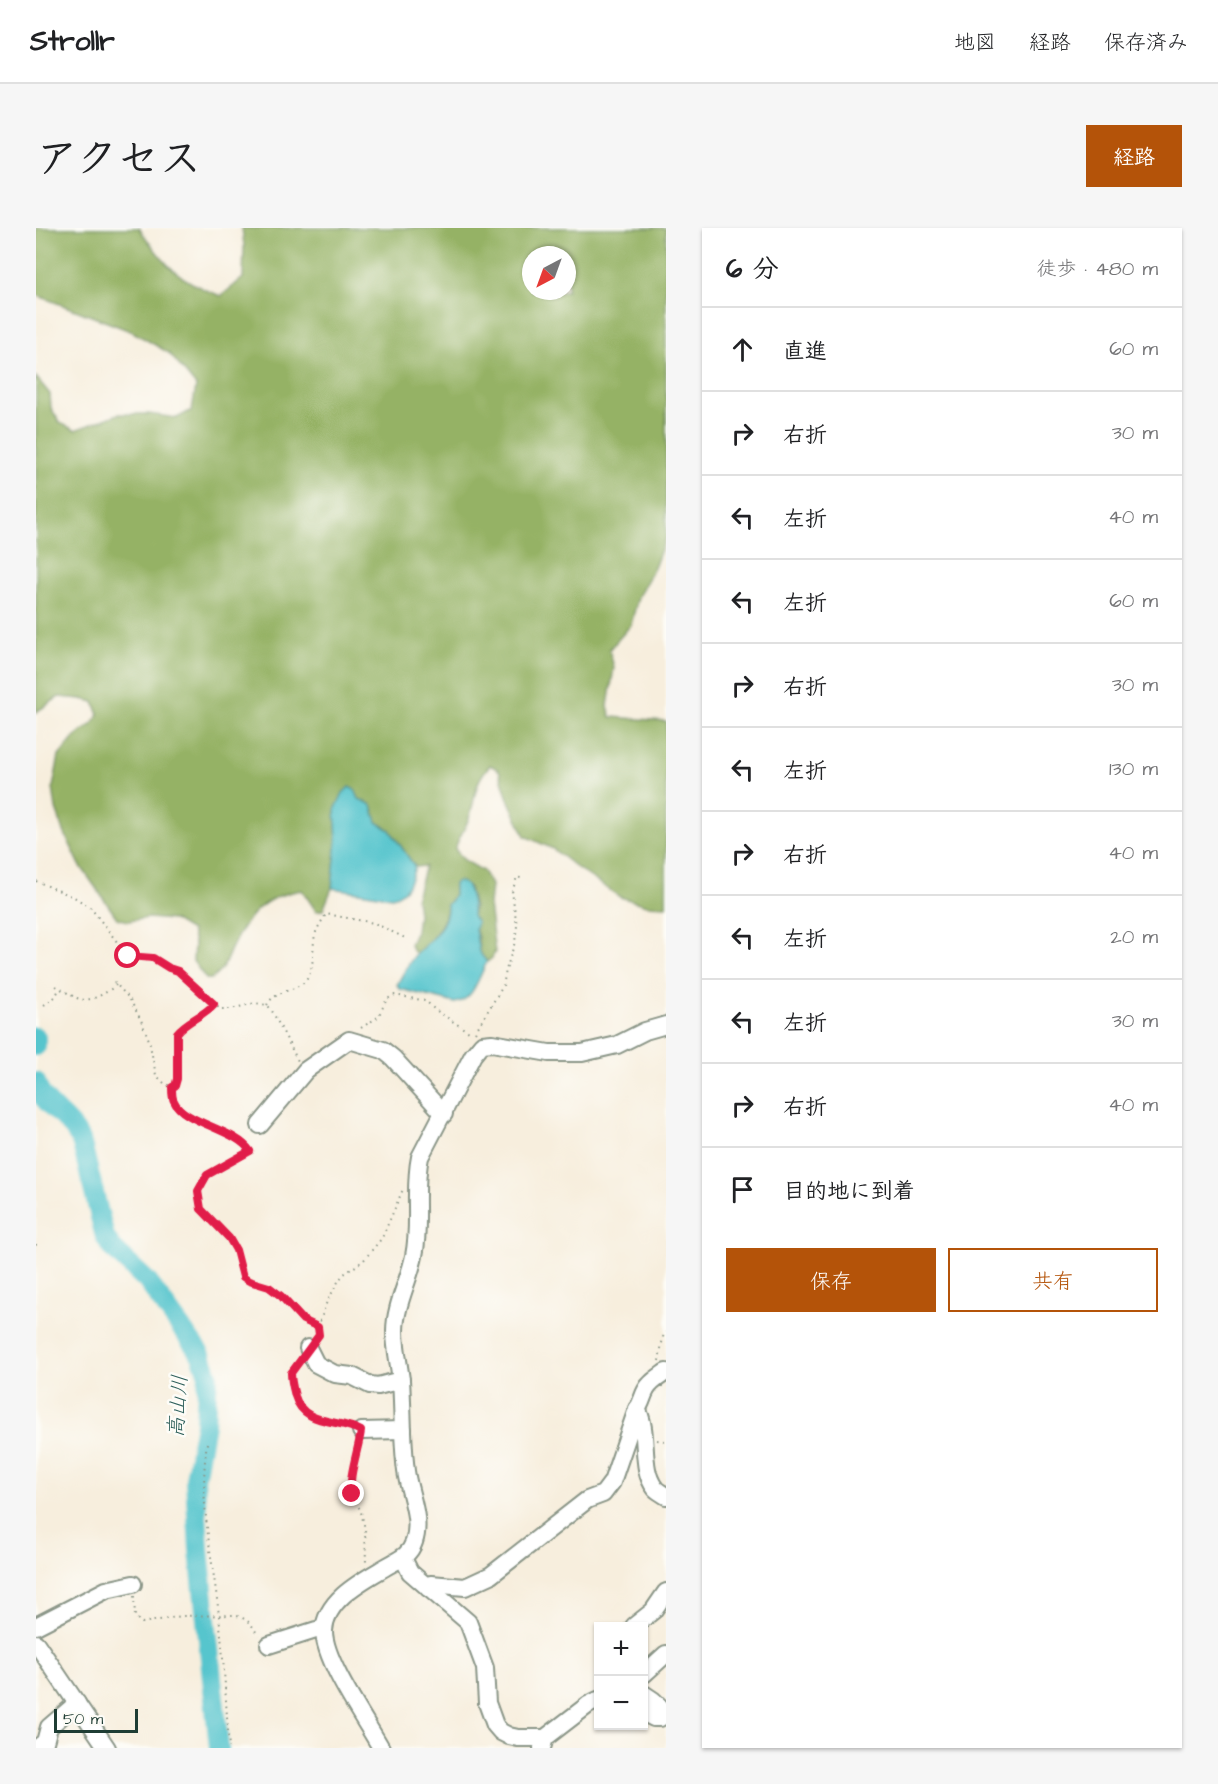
<!DOCTYPE html>
<html lang="ja">
<meta charset="utf-8">
<style>
:root{--surface:#fff;--page:#f6f6f6;--text:#202124;--muted:#757577;--line:#e0e0e0;--accent:#b45309}
body{margin:0;font-family:"Architects Daughter","Klee One",sans-serif;background:var(--page);color:var(--text)}
.controls{position:absolute;right:18px;bottom:18px;display:grid;overflow:hidden;border-radius:0px;box-shadow:0 2px 4px #0004}
.controls button{width:54px;height:54px;display:grid;place-items:center;padding:0;border:0;border-bottom:2px solid var(--line);background:var(--surface);color:var(--text);font:30px sans-serif}
.compass{position:absolute;left:486px;top:18px;width:54px;height:54px;border-radius:50%;background:var(--surface);box-shadow:0 2px 4px #0004;rotate:221deg}
.scale{position:absolute;left:18px;bottom:15px;width:84px;box-sizing:border-box;padding-left:6px;border:3px solid #1f3d34;border-top:0;font-size:16px;line-height:21px;white-space:nowrap;color:#1f3d34;-webkit-text-stroke:4px #fdfcf7;paint-order:stroke}
.stop{position:absolute;width:18px;height:18px;margin:-14px;border:4px solid #e11d48;border-radius:50%;background:#fff}
.stop.end{background:#e11d48;border-color:#fff;box-shadow:0 2px 6px #0008}
.list{margin:0;padding:0;list-style:none}
h2{display:flex;justify-content:space-between;align-items:center;height:78px;margin:0;padding:0 24px;font-size:26px}
h2 small{font-size:20px;font-weight:400;color:var(--muted)}
.list li{display:grid;grid-template-columns:39px 1fr auto;gap:18px;align-items:center;box-sizing:border-box;height:84px;padding:0 24px;border-top:2px solid var(--line)}
.list b{display:block;font-size:22px;white-space:nowrap}
.list em{font-size:20px;font-style:normal;color:var(--muted)}
.actions{display:flex;gap:12px;padding:18px 24px}
.actions a{flex:1;padding:14px 0;border:2px solid var(--accent);border-radius:0px;text-align:center;font-size:21px;color:var(--accent)}
.actions .main{background:var(--accent);color:#fff}
.icon{flex:none;width:33px;height:33px;fill:none;stroke:currentColor;stroke-width:2;stroke-linecap:round;stroke-linejoin:round}
.map{position:relative;flex:none;width:630px;height:1520px;overflow:hidden;border-radius:0px}
header{display:flex;align-items:center;gap:36px;box-sizing:border-box;height:84px;padding:0 30px;background:var(--surface);border-bottom:2px solid var(--line)}
header strong{font-size:28px}
nav{display:flex;gap:33px;margin-inline-start:auto;font-size:21px}
.intro{display:flex;align-items:center;justify-content:space-between;box-sizing:border-box;height:144px;padding:0 36px}
h1{margin:0;font-size:42px}
.button{padding:15px 27px;border-radius:0px;background:var(--accent);color:#fff;font-size:21px;font-weight:700}
main{display:flex;gap:36px;padding:0 36px}
aside{flex:1;background:var(--surface);border-radius:0px;box-shadow:0 2px 4px #0004}
.map>svg:first-child{display:block}
.forest{fill:#95b265;stroke:#5a784c;stroke-width:1.5;fill-rule:evenodd}
.water{fill:#57c5cd;stroke:#3b8180;stroke-width:1.5}
.lines{fill:none;stroke-linecap:round;stroke-linejoin:round}
.river{stroke:#57c5cd;stroke-width:20}
.minor-casing{stroke:#8b9688;stroke-width:20}
.path{stroke:#8b9688;stroke-width:2;stroke-dasharray:1.5 4.5;stroke-linecap:butt}
.minor{stroke:#fff;stroke-width:16}
.route{stroke:#e11d48;stroke-width:8}
.labels{text-anchor:middle;dominant-baseline:central;stroke-width:5;stroke-linejoin:round;paint-order:stroke}
.water-label{font-size:21px;font-style:italic;fill:#2d5f5a;stroke:#fdfcf7}
</style>
<header>
<strong>Strollr</strong>
<nav><a>地図</a><a>経路</a><a>保存済み</a></nav>
</header>
<div class="intro"><h1>アクセス</h1><a class="button">経路</a></div>
<main>
<div class="map">
<svg width="630" height="1520" viewBox="0 0 630 1520">
<rect width="100%" height="100%" fill="#fdfcf7"/>
<filter id="ink" filterUnits="userSpaceOnUse"><feTurbulence type="fractalNoise" baseFrequency=".0167" numOctaves="2"/><feDisplacementMap in="SourceGraphic" scale="12" xChannelSelector="R" yChannelSelector="G"/><feConvolveMatrix kernelMatrix="1 2 1 2 8 2 1 2 1" color-interpolation-filters="sRGB"/></filter>
<filter id="wash" filterUnits="userSpaceOnUse"><feTurbulence type="fractalNoise" baseFrequency=".008" numOctaves="4" result="noise"/><feDisplacementMap in="SourceGraphic" scale="24" xChannelSelector="R" yChannelSelector="G"/><feGaussianBlur stdDeviation="1.35" result="paint"/><feColorMatrix in="noise" values="0 0 0 0 0 0 0 0 0 0 0 0 0 0 0 0 0 1.4 0 .05"/><feComposite in="paint" operator="in"/></filter>
<g filter="url(#wash)">
<rect width="100%" height="100%" fill="#f7eedd"/>
<path class="forest" d="M0 0H103C128 36 142 53 185 68L207 50 208 18 206 0H630V309L618 340 602 369 595 397 573 422 578 439 572 478 575 489 630 493V678L611 677 584 669 541 640 517 621 489 608 472 571 463 542 454 537C436 557 441 568 433 590 429 601 422 610 419 621L428 632 447 643 455 657 453 677 459 724 456 730 451 734 443 724 442 710 436 688 438 680 433 659 418 656V668L411 677C412 693 393 717 380 725L376 722 374 716 380 703 382 686 380 669 389 638 379 639 354 602 341 594 336 577 323 571 319 562 299 582 301 612 296 660 287 682 280 683 266 662C227 668 211 687 195 721 189 735 188 742 175 751H170L157 733 158 715 155 703 137 692 112 690 92 693 81 690 44 637 29 606 20 581 17 559 23 528 38 510 57 495 63 487 58 474 46 471 23 469 0 484V149L14 166 15 180 24 195 39 202 82 186H113L141 190 156 182 160 158 133 125 97 104 0 67ZM495 27H531V63H495Z"/>
<g class="water">
<path d="M313 559 319 562 323 571 336 577 341 594 354 602 379 639C374 653 372 665 356 669L296 660 301 612 299 582 307 565Z"/>
<path d="M421 653C434 656 432 662 435 672 436 679 437 681 436 688L441 694 439 701 443 724 451 734C442 750 438 772 419 775L364 761 361 757C365 749 376 729 382 724 394 713 413 696 411 677L418 668V656Z"/>
</g>
<g class="lines">
<g class="river">
<polyline points="0,809 0,818"/>
<path d="M0 854C5 875 27 886 39 903 42 907 44 912 46 916L69 1009 77 1021 111 1053 165 1127 172 1147 169 1196 159 1251 163 1322 183 1520"/>
</g>
</g>
</g>
<g filter="url(#ink)">
<g class="lines">
<defs>
<g id="minor">
<polyline points="224,897 270,842 313,812 347,822 357,830 408,886"/>
<polyline points="272,1120 280,1136 299,1146 316,1148 334,1157 342,1158 365,1152"/>
<path d="M601 1181C614 1204 603 1240 619 1260 621 1263 626 1265 630 1268"/>
<polyline points="325,1203 367,1202"/>
<polyline points="367,1330 374,1344 432,1394 449,1440 451,1475 459,1497 465,1504 473,1508 482,1510 509,1510"/>
<path d="M392 1360 395 1356 429 1359 455 1347 551 1272 567 1266 576 1254 601 1181C606 1175 606 1169 610 1162 614 1154 623 1149 630 1144"/>
<polyline points="0,1398 70,1362 97,1356"/>
<polyline points="598,1398 617,1383 630,1364"/>
<polyline points="0,1415 71,1520"/>
<polyline points="233,1417 280,1402 288,1402"/>
<polyline points="608,1446 630,1426"/>
<polyline points="608,1466 617,1472 628,1483 628,1487 624,1490 618,1490 608,1485"/>
<polyline points="1,1520 9,1514 13,1499 41,1475"/>
<path d="M345 1520C330 1493 288 1433 288 1403 289 1372 326 1353 348 1340 361 1332 373 1329 378 1314 386 1291 373 1266 370 1243 366 1213 367 1182 365 1152 363 1136 359 1119 359 1103 359 1078 373 1053 378 1028 385 995 377 962 384 929L437 827 446 816 456 815 513 825H546L581 817 609 803 630 797"/>
<polyline points="506,1520 509,1510 552,1477 562,1472"/>
</g>
</defs>
<use href="#minor" class="minor-casing"/>
<g class="path">
<polyline points="0,653 38,669 54,679 92,728 117,730 133,740 142,743 185,781 195,781 219,775 231,777 235,781 262,833"/>
<path d="M78 754 93 770 105 792 113 812 120 847 129 856 136 859 139 858 141 851V805C150 792 168 788 178 777"/>
<path d="M20 758C27 762 34 767 41 770 52 776 71 765 80 757"/>
<polyline points="8,777 19,769 24,760"/>
<path d="M231 777C239 761 266 763 272 749 279 736 276 720 279 707 281 700 286 693 290 686L338 695 369 710"/>
<polyline points="325,800 342,789 351,771 359,767 390,773 398,781 436,806"/>
<polyline points="439,804 467,758 470,742 479,714 481,698 476,664 481,649 488,651"/>
<path d="M136 859C137 872 140 878 151 886L204 913 219 928"/>
<polyline points="214,923 171,947 162,963 165,981 193,1010 200,1021 207,1049 213,1053 233,1059 245,1068 267,1092 282,1099 283,1107 280,1111"/>
<polyline points="0,1016 0,1022"/>
<polyline points="282,1099 290,1076 303,1052 308,1046 327,1033 346,1010 368,959"/>
<path d="M264 1132C256 1144 253 1149 258 1163 268 1196 285 1190 313 1197"/>
<polyline points="623,1133 627,1109 630,1104"/>
<polyline points="621,1212 630,1213"/>
<path d="M171 1215C162 1274 177 1330 183 1388 188 1432 190 1476 193 1520"/>
<polyline points="324,1216 314,1260 325,1284 329,1301 330,1335"/>
<path d="M98 1368 99 1389 106 1395 146 1388 197 1387C209 1389 217 1396 222 1408"/>
</g>
<use href="#minor" class="minor"/>
</g>
</g>
<g class="lines" filter="url(#ink)">
<path class="route" d="M92 728 117 730 133 740 142 743 178 776C168 788 150 793 141 805V851L139 858 136 859C136 863 136 870 138 873 147 895 200 901 214 923L171 947 162 963 165 981 193 1010 200 1022 207 1049 213 1053 233 1059 245 1068 267 1092 282 1099 283 1107 255 1145C255 1153 257 1160 259 1168 268 1199 303 1190 325 1203 323 1220 311 1252 316 1266"/>
</g>
<g class="labels">
<g class="water-label">
<text transform="translate(142 1178) rotate(-86)">高山川</text>
</g>
</g>
</svg>
<div class="controls">
<button>+</button>
<button>−</button>
</div>
<svg class="compass" viewBox="-18 -18 36 36"><path d="M0-13l5 13h-10z" fill="#e53935"/><path d="M0 13l5-13h-10z" fill="#757577"/></svg>
<div class="scale">50 m</div>
<div class="stop" style="left:92px;top:728px"></div>
<div class="stop end" style="left:316px;top:1266px"></div>
</div>
<aside>
<h2>6 分<small>徒歩 · 480 m</small></h2>
<ul class="list">
<li><svg class="icon" aria-label="ahead" viewBox="0 0 24 24"><path d="M12 20V5M6 11l6-6 6 6"/></svg><div><b>直進</b></div><em>60 m</em></li>
<li><svg class="icon" aria-label="right" viewBox="0 0 24 24"><path d="M7 20v-9h11M14 6l5 5-5 5"/></svg><div><b>右折</b></div><em>30 m</em></li>
<li><svg class="icon" aria-label="left" viewBox="0 0 24 24"><path d="M17 20v-9H6M10 6l-5 5 5 5"/></svg><div><b>左折</b></div><em>40 m</em></li>
<li><svg class="icon" aria-label="left" viewBox="0 0 24 24"><path d="M17 20v-9H6M10 6l-5 5 5 5"/></svg><div><b>左折</b></div><em>60 m</em></li>
<li><svg class="icon" aria-label="right" viewBox="0 0 24 24"><path d="M7 20v-9h11M14 6l5 5-5 5"/></svg><div><b>右折</b></div><em>30 m</em></li>
<li><svg class="icon" aria-label="left" viewBox="0 0 24 24"><path d="M17 20v-9H6M10 6l-5 5 5 5"/></svg><div><b>左折</b></div><em>130 m</em></li>
<li><svg class="icon" aria-label="right" viewBox="0 0 24 24"><path d="M7 20v-9h11M14 6l5 5-5 5"/></svg><div><b>右折</b></div><em>40 m</em></li>
<li><svg class="icon" aria-label="left" viewBox="0 0 24 24"><path d="M17 20v-9H6M10 6l-5 5 5 5"/></svg><div><b>左折</b></div><em>20 m</em></li>
<li><svg class="icon" aria-label="left" viewBox="0 0 24 24"><path d="M17 20v-9H6M10 6l-5 5 5 5"/></svg><div><b>左折</b></div><em>30 m</em></li>
<li><svg class="icon" aria-label="right" viewBox="0 0 24 24"><path d="M7 20v-9h11M14 6l5 5-5 5"/></svg><div><b>右折</b></div><em>40 m</em></li>
<li><svg class="icon" aria-label="arrive" viewBox="0 0 24 24"><path d="M6 21V4h12l-3 4 3 4H6"/></svg><div><b>目的地に到着</b></div></li>
</ul>
<div class="actions"><a class="main">保存</a><a>共有</a></div>
</aside>
</main>
